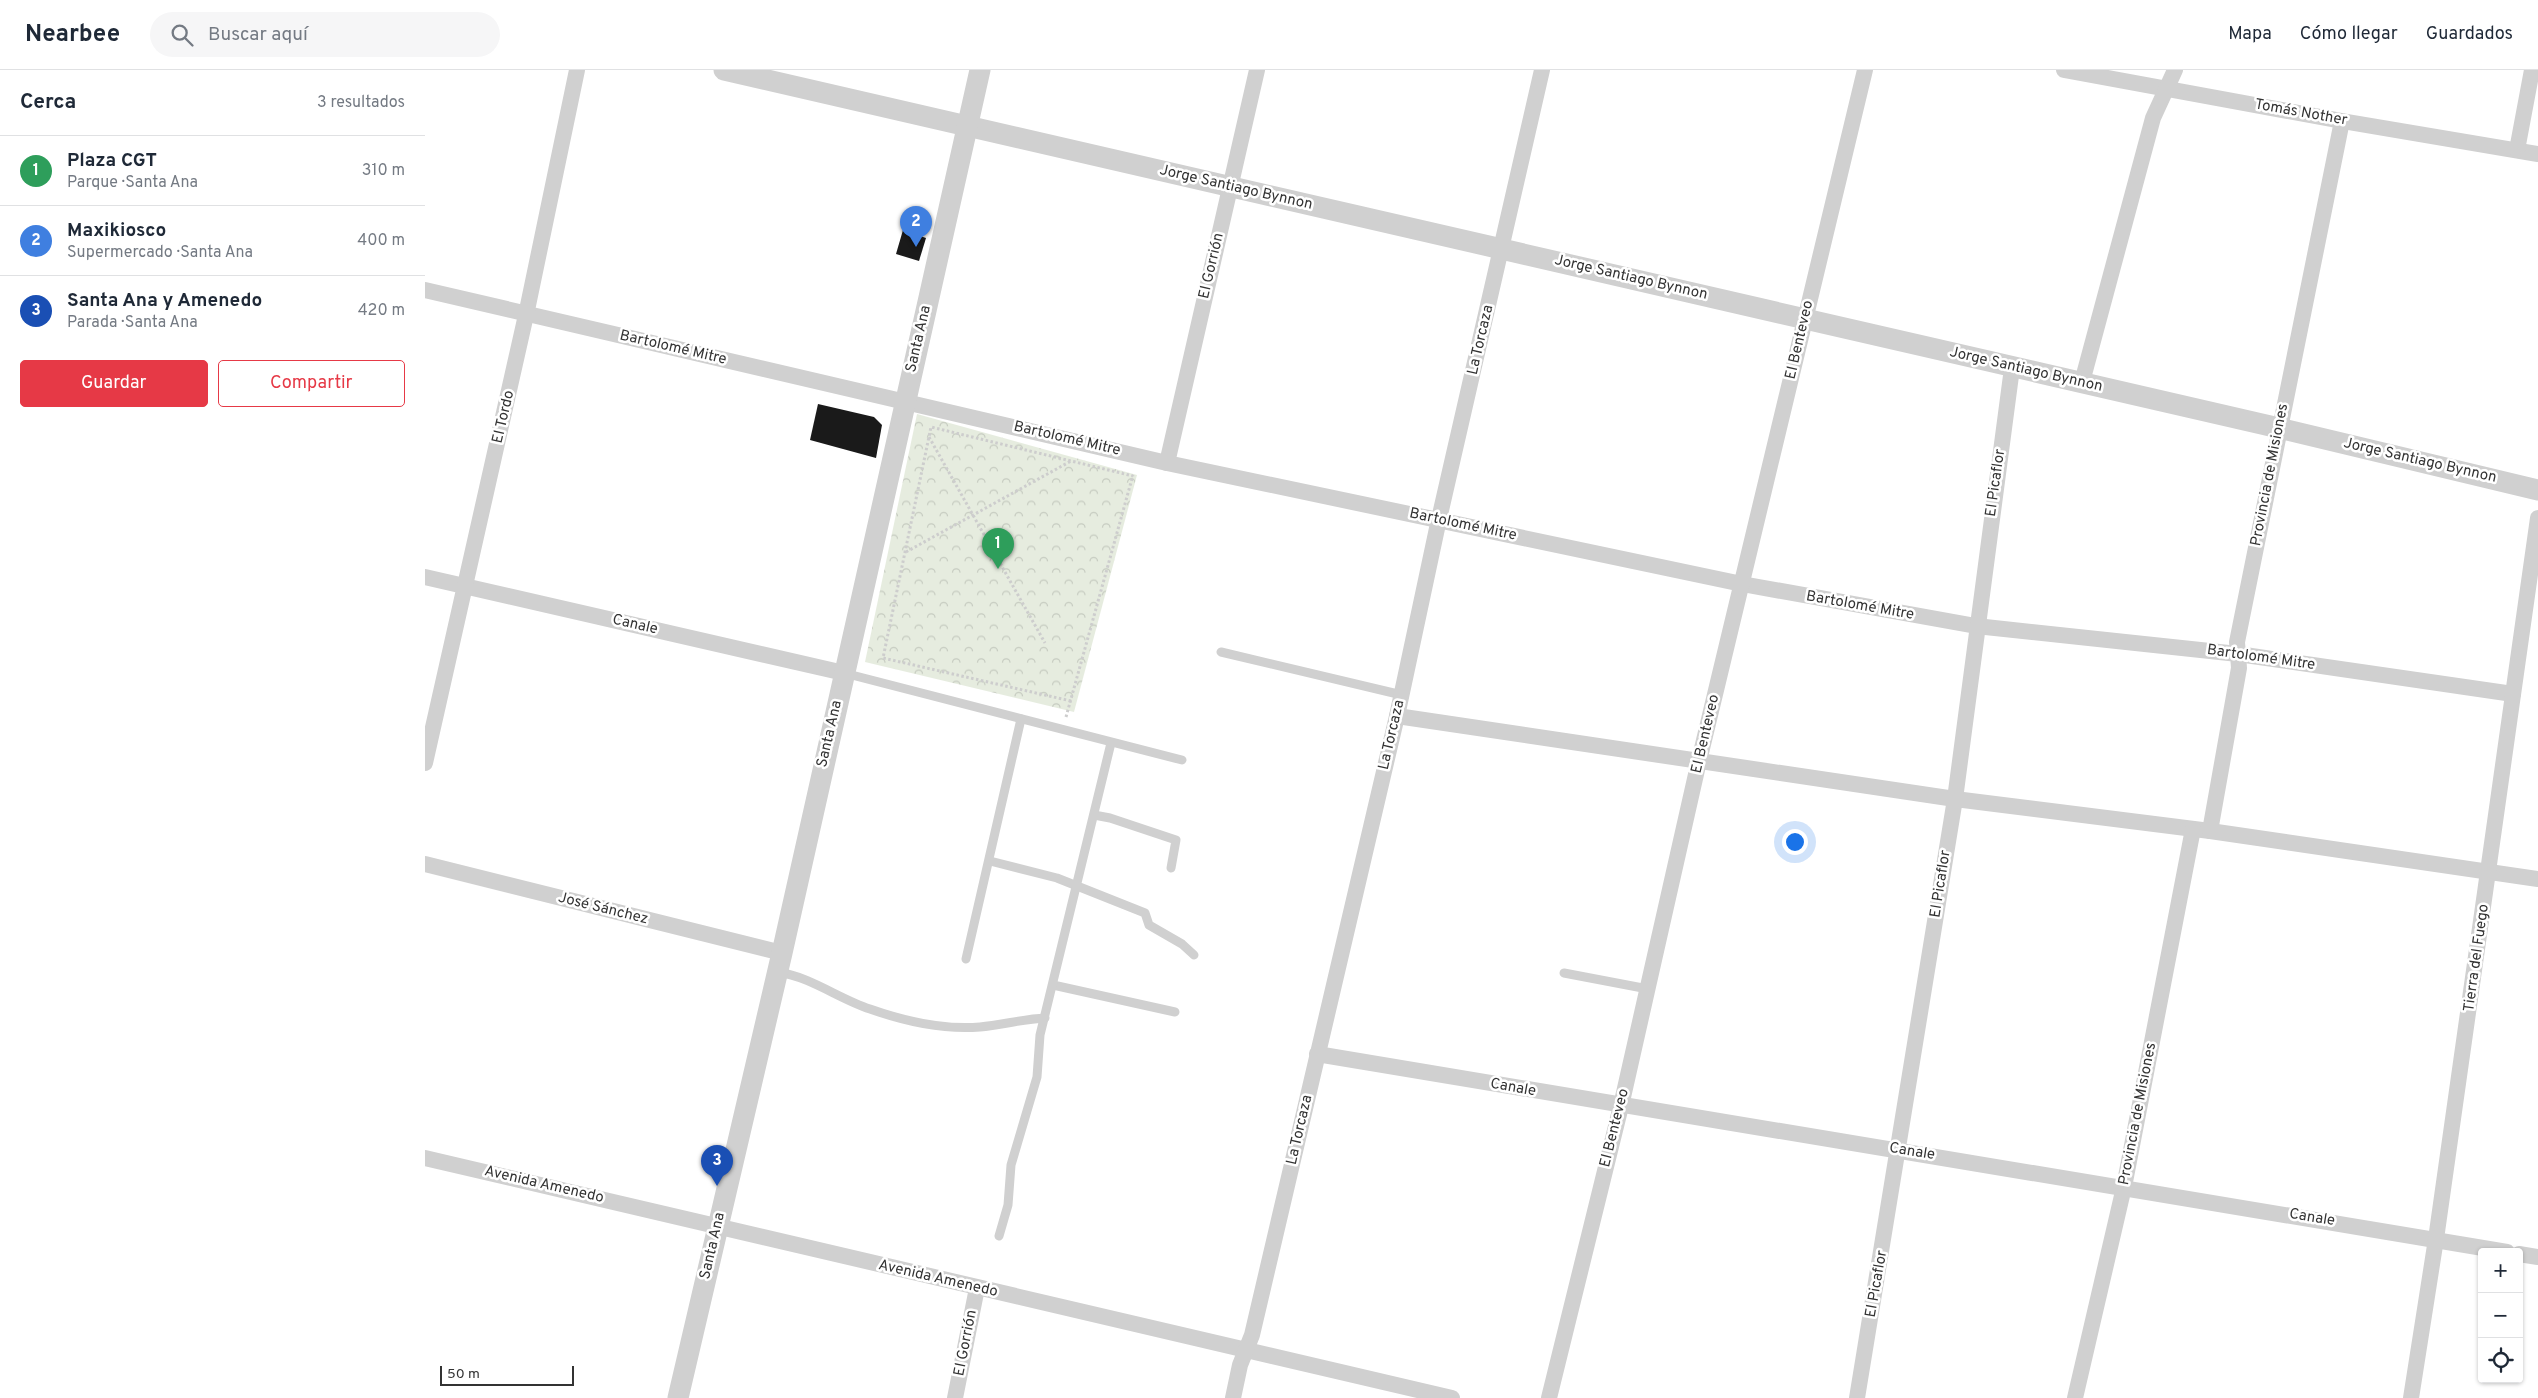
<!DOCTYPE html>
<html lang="es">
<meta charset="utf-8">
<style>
:root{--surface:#fff;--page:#f6f6f7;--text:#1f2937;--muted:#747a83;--line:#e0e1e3;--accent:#e63946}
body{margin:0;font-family:Overpass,sans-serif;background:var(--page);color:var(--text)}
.controls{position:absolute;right:15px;bottom:15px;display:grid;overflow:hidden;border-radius:5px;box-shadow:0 1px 4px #0004}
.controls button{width:45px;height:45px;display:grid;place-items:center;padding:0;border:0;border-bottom:1px solid var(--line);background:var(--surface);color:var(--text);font:25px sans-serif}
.scale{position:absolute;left:15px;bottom:12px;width:134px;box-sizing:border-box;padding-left:5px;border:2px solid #333;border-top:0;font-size:14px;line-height:18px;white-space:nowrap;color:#333;-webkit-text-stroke:4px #fff;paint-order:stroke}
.you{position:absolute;left:1369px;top:771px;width:18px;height:18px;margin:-12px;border:4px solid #fff;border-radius:50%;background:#1a73e8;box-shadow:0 0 0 8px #1a73e833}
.badge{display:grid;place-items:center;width:32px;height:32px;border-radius:50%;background:var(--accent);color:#fff;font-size:16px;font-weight:700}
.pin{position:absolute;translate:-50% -41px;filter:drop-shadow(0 1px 2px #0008)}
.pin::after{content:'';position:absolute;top:26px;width:18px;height:15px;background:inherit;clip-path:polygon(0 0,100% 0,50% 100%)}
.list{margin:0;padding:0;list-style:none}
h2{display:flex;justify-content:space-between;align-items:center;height:65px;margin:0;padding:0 20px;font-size:21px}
h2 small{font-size:16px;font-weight:400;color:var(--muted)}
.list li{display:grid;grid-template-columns:32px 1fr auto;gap:15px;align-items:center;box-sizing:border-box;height:70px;padding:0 20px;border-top:1px solid var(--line)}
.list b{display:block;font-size:19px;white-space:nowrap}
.list p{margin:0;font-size:16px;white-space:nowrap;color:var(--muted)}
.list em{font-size:16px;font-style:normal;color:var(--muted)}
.actions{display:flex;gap:10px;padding:15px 20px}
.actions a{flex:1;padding:11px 0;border:1px solid var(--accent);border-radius:5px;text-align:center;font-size:18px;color:var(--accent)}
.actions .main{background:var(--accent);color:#fff}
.icon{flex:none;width:28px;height:28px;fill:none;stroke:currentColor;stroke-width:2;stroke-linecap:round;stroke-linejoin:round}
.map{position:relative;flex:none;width:2113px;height:1328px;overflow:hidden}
header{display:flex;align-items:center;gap:30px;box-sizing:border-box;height:70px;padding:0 25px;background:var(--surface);border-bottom:1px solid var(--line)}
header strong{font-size:24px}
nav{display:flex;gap:28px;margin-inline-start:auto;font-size:18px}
.search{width:350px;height:45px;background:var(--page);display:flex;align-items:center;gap:12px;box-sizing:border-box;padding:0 18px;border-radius:28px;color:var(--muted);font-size:19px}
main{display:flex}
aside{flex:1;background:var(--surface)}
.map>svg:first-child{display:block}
.park{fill:url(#park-crowns)}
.building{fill:#1a1a1a}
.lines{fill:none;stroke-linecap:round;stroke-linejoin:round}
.path{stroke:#cdcdcd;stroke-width:3;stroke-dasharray:2.5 2.5;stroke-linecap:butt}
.service{stroke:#d0d0d0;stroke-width:9}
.minor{stroke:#d0d0d0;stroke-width:16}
.tertiary{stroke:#d0d0d0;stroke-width:21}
.labels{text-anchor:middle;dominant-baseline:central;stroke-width:5;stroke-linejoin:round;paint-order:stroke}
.street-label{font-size:15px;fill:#333;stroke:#fff}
</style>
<header>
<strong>Nearbee</strong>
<div class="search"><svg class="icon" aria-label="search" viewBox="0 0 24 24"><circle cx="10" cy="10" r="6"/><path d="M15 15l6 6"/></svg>Buscar aquí</div>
<nav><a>Mapa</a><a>Cómo llegar</a><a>Guardados</a></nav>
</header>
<main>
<aside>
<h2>Cerca<small>3 resultados</small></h2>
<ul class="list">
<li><span class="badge" style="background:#2e9e5b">1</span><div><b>Plaza CGT</b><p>Parque · Santa Ana</p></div><em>310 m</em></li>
<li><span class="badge" style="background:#3f7fe0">2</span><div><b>Maxikiosco</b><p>Supermercado · Santa Ana</p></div><em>400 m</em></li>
<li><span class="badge" style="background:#1a4fb4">3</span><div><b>Santa Ana y Amenedo</b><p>Parada · Santa Ana</p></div><em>420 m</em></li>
</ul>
<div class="actions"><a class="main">Guardar</a><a>Compartir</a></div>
</aside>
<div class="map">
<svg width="2113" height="1328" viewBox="0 0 2113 1328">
<defs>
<pattern id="park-crowns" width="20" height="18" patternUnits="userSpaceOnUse" patternTransform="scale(1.25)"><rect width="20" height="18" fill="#e6ecdf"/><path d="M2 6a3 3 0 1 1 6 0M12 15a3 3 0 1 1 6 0" fill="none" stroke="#c6cbc0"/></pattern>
</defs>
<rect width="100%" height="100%" fill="#fff"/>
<polygon class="park" points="492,344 712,405 649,642 440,592"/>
<g class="building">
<polygon points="478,160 501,168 494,191 471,184"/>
<polygon points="393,334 449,347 457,355 451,388 385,370"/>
</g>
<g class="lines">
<g class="path">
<polyline points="504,367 620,573"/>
<polyline points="481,482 646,391"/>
<polyline points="646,631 458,588 506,357 708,406"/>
<polyline points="641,647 708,405"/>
</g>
<g class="service">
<polyline points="796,582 977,625"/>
<polyline points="419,603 757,690"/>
<polyline points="669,745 685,748 751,770 746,798"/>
<polyline points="565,791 632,808 720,843 724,855 757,874 769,885"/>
<polyline points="541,889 596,649"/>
<path d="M353 902C386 907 414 929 445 939 479 951 519 960 555 957 577 955 598 949 620 948"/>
<polyline points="1139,903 1223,919"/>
<polyline points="628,915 750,942"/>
<polyline points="574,1166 583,1135 586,1095 612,1007 615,965 686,673"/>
</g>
<g class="minor">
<polyline points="1639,0 1917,51 2113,84"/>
<polyline points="2092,80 2107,0"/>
<polyline points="0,220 742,393 1317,514 1551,556 1813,584 2088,624"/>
<polyline points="1657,312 1728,48 1750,0"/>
<polyline points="742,393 832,0"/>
<polyline points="0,507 419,603"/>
<polyline points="972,646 1530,729 1785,761 2113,809"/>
<polyline points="0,693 101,245 152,0"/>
<polyline points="1785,761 1814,598 1812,572 1917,51"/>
<polyline points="0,794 357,883"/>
<polyline points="892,984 2082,1182"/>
<polyline points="0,1088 1027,1328"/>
<polyline points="2094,1184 2113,1187"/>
<polyline points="530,1328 552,1218"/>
<polyline points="808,1328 815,1295 827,1265 972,646 1014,449 1117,0"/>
<polyline points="1124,1328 1196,1036 1274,691 1440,0"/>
<polyline points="1432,1328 1530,729 1587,298"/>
<polyline points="1650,1328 1699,1117 1768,759"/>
<polyline points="1986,1328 2011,1169 2113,448"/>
</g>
<g class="tertiary">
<polyline points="299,0 1854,358 2113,420"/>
<polyline points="253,1328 357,883 555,0"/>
</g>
</g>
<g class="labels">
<g class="street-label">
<text transform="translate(1876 43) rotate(10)">Tomás Nother</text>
<text transform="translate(811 118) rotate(13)">Jorge Santiago Bynnon</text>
<text transform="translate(787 196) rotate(-77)">El Gorrión</text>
<text transform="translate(1206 208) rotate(13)">Jorge Santiago Bynnon</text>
<text transform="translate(494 269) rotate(-77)">Santa Ana</text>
<text transform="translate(1056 270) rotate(-77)">La Torcaza</text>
<text transform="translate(1375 270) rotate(-77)">El Benteveo</text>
<text transform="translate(248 278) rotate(13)">Bartolomé Mitre</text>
<text transform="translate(1601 300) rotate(13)">Jorge Santiago Bynnon</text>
<text transform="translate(79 347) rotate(-77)">El Tordo</text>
<text transform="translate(642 369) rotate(13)">Bartolomé Mitre</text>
<text transform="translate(1995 391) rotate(13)">Jorge Santiago Bynnon</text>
<text transform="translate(1845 405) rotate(-79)">Provincia de Misiones</text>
<text transform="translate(1571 413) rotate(-82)">El Picaflor</text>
<text transform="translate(1038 455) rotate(12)">Bartolomé Mitre</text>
<text transform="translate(1435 536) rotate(10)">Bartolomé Mitre</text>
<text transform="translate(210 555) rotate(13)">Canale</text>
<text transform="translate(1836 588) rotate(8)">Bartolomé Mitre</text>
<text transform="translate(405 664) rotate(-77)">Santa Ana</text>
<text transform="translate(1281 664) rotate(-77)">El Benteveo</text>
<text transform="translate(967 665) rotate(-77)">La Torcaza</text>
<text transform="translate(1516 814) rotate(-81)">El Picaflor</text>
<text transform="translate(178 839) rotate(14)">José Sánchez</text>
<text transform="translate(2052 888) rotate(-82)">Tierra del Fuego</text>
<text transform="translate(1088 1018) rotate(10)">Canale</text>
<text transform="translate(1713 1044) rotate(-79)">Provincia de Misiones</text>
<text transform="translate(1190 1058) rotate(-76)">El Benteveo</text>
<text transform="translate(875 1060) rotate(-77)">La Torcaza</text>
<text transform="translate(1487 1082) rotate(9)">Canale</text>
<text transform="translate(119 1115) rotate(13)">Avenida Amenedo</text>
<text transform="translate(1887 1148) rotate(9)">Canale</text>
<text transform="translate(288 1176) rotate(-77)">Santa Ana</text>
<text transform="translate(513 1209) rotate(13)">Avenida Amenedo</text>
<text transform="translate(1452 1214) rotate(-80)">El Picaflor</text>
<text transform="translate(541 1273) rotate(-79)">El Gorrión</text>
</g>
</g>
</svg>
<div class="controls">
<button>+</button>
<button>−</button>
<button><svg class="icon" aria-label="locate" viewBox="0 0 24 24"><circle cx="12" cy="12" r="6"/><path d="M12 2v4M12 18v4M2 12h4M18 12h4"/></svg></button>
</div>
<div class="scale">50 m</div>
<div class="you"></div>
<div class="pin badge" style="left:573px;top:499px;background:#2e9e5b">1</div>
<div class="pin badge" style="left:491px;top:177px;background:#3f7fe0">2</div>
<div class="pin badge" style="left:292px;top:1116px;background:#1a4fb4">3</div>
</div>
</main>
